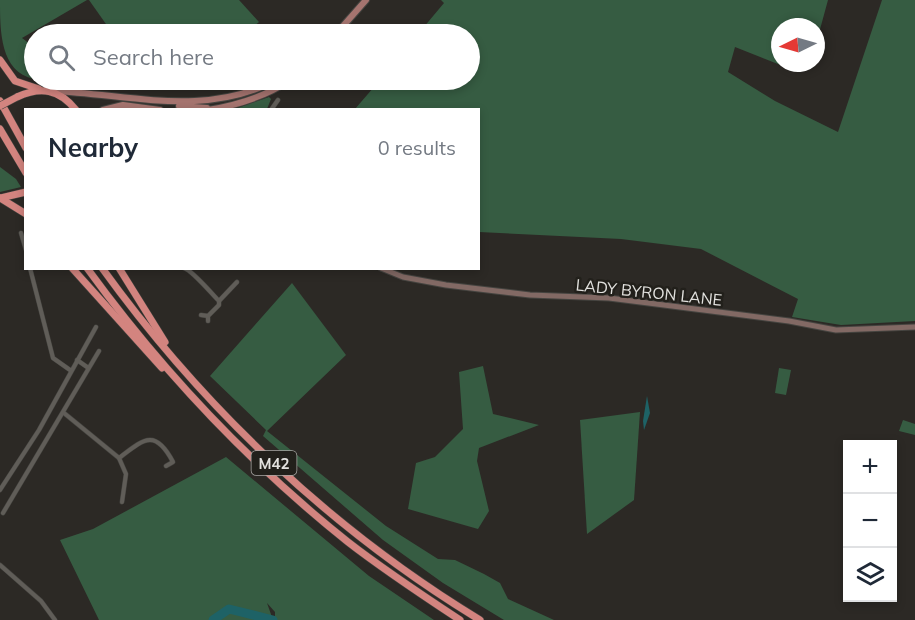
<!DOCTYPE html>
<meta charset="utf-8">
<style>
:root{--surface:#fff;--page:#f2f2f3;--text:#1f2937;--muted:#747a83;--line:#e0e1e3}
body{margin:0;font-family:Mulish,sans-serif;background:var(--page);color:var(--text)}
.controls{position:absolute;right:18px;bottom:18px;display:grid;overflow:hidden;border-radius:0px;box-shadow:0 3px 9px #0003}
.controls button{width:54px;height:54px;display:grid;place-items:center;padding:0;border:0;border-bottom:2px solid var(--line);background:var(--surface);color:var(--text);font:30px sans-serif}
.compass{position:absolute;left:771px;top:18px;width:54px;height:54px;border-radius:50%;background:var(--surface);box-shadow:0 3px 9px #0003;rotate:265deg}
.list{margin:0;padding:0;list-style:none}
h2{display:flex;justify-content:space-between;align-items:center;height:78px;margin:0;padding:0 24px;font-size:26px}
h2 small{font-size:20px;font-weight:400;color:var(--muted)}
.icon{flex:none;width:33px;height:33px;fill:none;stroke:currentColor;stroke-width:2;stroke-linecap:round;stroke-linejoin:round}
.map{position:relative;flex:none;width:915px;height:620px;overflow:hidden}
.search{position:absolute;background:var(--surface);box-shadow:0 3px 9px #0003;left:24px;top:24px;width:456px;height:66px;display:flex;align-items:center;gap:15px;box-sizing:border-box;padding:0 21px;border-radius:33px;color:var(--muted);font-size:22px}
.panel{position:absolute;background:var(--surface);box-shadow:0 3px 9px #0003;left:24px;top:108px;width:456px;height:162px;border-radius:0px}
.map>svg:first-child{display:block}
.green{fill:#365c42}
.water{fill:#1e6266}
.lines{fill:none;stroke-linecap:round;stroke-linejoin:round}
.river{stroke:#1e6266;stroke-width:9}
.street-casing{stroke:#454440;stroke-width:5}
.secondary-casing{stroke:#454440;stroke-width:7}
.primary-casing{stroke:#454440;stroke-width:8}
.highway-casing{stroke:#454440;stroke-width:8}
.street{stroke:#605d58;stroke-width:4}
.secondary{stroke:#826964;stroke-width:5}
.primary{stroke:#a5746f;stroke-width:6}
.highway{stroke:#d3847f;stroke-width:7}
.highway-bridge-casing{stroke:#454440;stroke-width:8;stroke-linecap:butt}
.highway-bridge{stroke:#d3847f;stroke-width:7}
.labels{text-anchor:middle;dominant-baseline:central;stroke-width:5;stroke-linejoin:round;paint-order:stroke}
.shield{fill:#22201b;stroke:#a8a7a4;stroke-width:1.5}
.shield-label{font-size:15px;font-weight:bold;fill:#e2e1de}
.street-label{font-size:16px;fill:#e2e1de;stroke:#22201b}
</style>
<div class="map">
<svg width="915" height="620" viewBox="0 0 915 620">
<rect width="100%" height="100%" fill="#2c2925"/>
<g class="green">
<path d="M0 0H87L22 38 34 47V79C0 72 0 31 0 0Z"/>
<polygon points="89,0 239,0 259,22 245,34 113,34"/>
<polygon points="441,0 828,0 819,33 816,31 816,27 795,24 794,27 780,27 780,63 784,63 783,66 735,47 728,72 775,101 838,132 882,0 915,0 915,321 841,325 792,317 798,299 701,249 621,239 479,232 478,110 355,109 380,80 470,80 470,34 418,34 444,3"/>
<polygon points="36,80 80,80 81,82 73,86"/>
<polygon points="269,97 271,99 267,109 235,109"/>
<polygon points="0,167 16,179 21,187 0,192"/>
<polygon points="292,283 346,355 267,431 386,526 438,559 455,560 484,574 500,583 508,599 554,620 504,620 443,583 383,540 263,436 266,430 210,376"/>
<polygon points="483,366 493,414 539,425 479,448 477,461 489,511 478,529 408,509 416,463 435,457 463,429 459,372"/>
<polygon points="779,368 791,370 786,395 775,393"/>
<polygon points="640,412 634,500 587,534 580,420"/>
<polygon points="903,420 915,424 915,435 899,431"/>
<polygon points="226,457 369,576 434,620 275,620 275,612 267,603 273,620 99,620 60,540 93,529"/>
</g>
<polygon class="water" points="647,396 650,413 644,430 643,421"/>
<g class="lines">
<polyline class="river" points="213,620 229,609 273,620"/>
<defs>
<g id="street">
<polyline points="271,110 278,100"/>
<polyline points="21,233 26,250"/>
<polyline points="30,268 53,358 70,370"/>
<path d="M184 268C192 270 212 294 219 301V305L208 316V321"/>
<polyline points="219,301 237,282"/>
<polyline points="201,315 208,316"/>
<polyline points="77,360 87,367"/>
<path d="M64 413 119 458C144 439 155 428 173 462L166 466"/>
<polyline points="119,458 126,474 122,502"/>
<polyline points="0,490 39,430 96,327"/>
<polyline points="3,513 99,351"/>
<polyline points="0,565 41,601 55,620"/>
</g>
<polyline id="secondary" points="381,268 403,277 446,285 530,295 609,298 789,321 836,330 915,327"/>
<g id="primary">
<polyline points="336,34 366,0"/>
<path d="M52 91C130 94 203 118 277 80"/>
<polyline points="179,106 207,108"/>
<polyline points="103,110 123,105 160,110"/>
<path d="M208 110C238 105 265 97 290 80"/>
</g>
<g id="highway">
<polyline points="0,60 15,81 39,89"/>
<path d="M17 97C41 86 59 89 76 110"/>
<polyline points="0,101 26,148"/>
<polyline points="0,129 26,173"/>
<polyline points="0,198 26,214"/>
<polyline points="0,198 26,192"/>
<polyline points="72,268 162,368"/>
<path d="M87 268C162 371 249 463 348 542 384 570 422 595 460 620"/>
<path d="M102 268C204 409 332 530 480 620"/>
<polyline points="119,268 165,342"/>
</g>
</defs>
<use href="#street" class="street-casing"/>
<use href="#secondary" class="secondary-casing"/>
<use href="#primary" class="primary-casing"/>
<use href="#highway" class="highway-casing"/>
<use href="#street" class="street"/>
<use href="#secondary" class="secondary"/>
<use href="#primary" class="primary"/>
<use href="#highway" class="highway"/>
<defs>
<polyline id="highway-bridge" points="0,106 17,97"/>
</defs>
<use href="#highway-bridge" class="highway-bridge-casing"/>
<use href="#highway-bridge" class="highway-bridge"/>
</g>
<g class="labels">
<rect class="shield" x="251.5" y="451" width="45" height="24" rx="4.5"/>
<g class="shield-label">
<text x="274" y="463">M42</text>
</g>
<g class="street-label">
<text transform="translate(649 292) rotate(6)">LADY BYRON LANE</text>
</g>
</g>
</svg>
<div class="controls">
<button>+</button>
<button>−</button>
<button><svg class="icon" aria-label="layers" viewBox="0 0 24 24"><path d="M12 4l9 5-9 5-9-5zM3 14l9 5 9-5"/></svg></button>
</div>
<svg class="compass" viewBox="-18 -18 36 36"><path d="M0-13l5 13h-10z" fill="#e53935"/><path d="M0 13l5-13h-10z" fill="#747a83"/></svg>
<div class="search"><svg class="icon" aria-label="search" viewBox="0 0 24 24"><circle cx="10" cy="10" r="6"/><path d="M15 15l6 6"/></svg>Search here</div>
<section class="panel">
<h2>Nearby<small>0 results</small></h2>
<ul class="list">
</ul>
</section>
</div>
